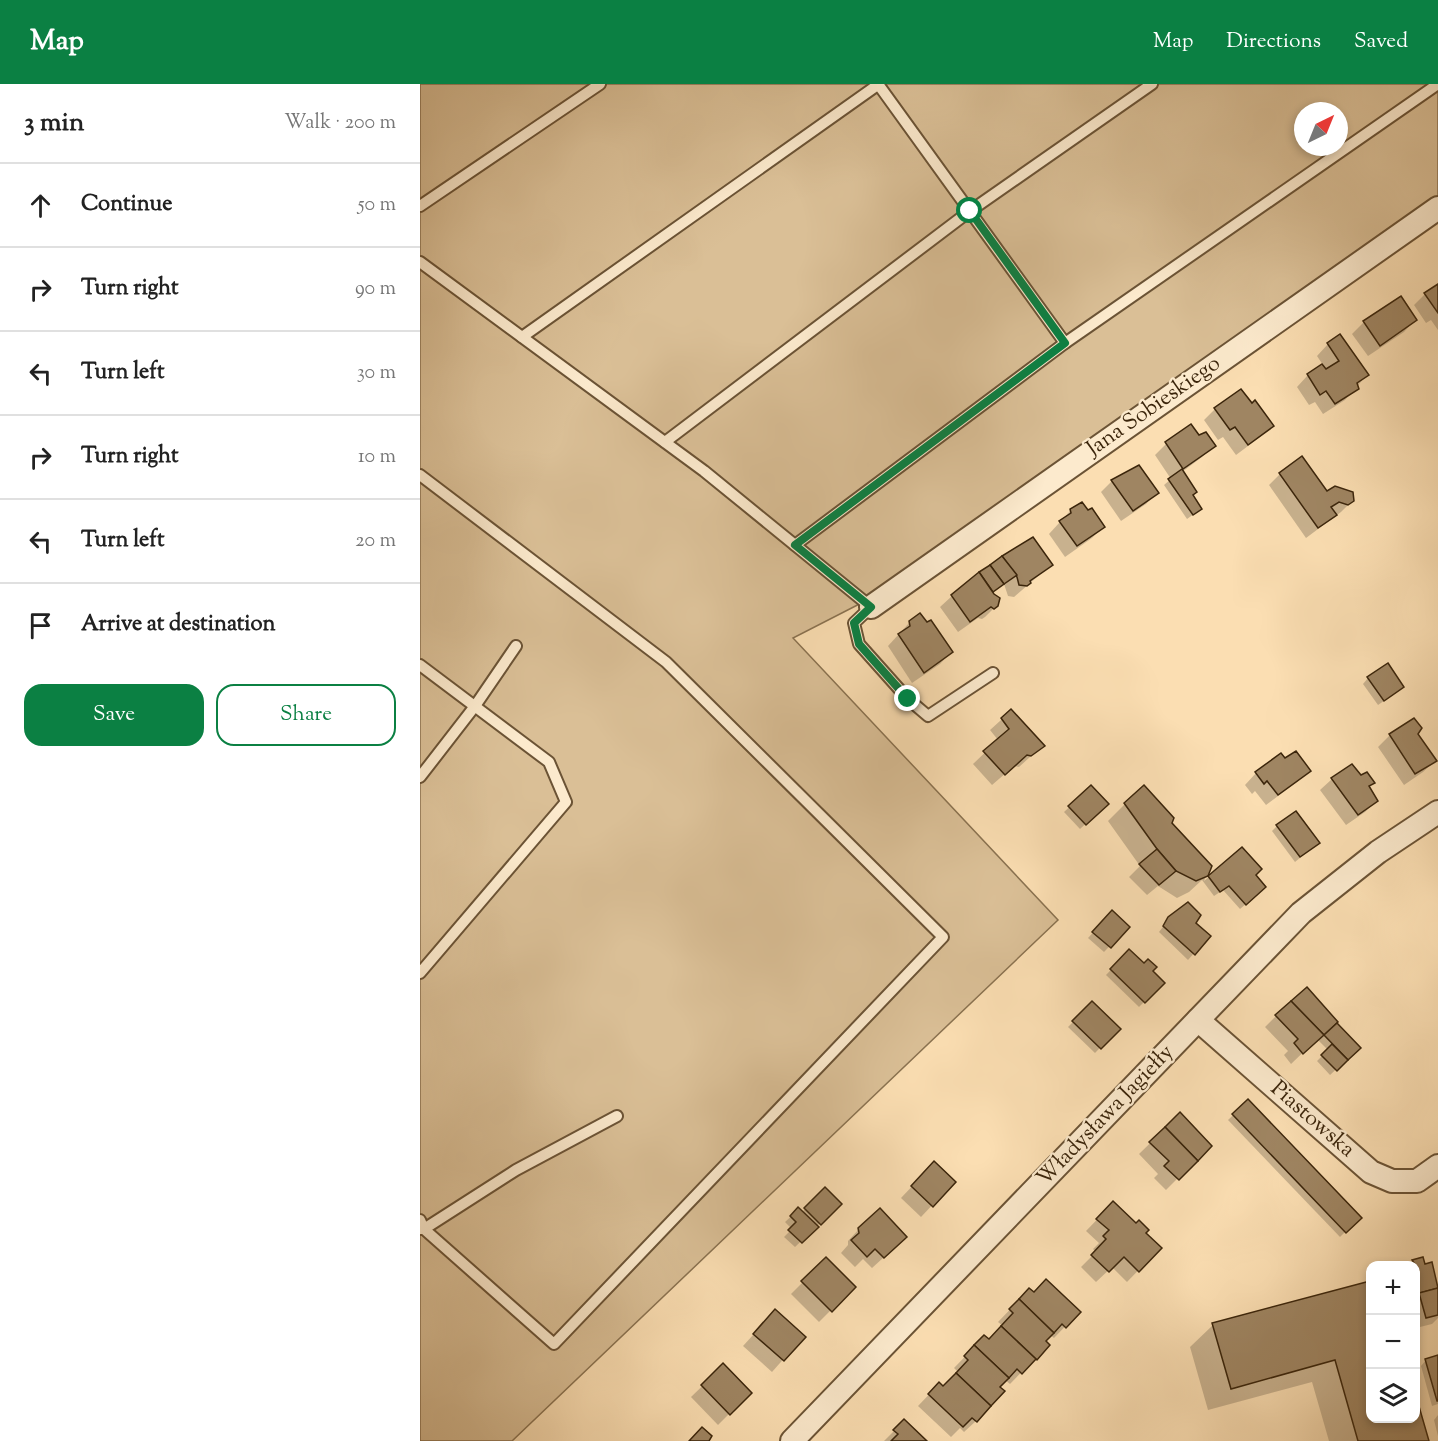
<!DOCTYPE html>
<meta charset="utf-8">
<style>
:root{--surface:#fff;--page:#f2f2f2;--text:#222;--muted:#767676;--line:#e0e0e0;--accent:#0b8043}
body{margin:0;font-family:"Sorts Mill Goudy",serif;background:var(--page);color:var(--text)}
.controls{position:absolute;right:18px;bottom:18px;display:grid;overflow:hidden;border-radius:12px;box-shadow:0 3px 9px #0003}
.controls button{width:54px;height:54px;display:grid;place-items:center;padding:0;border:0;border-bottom:2px solid var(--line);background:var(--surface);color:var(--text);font:30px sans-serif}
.compass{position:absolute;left:874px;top:18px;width:54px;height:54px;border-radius:50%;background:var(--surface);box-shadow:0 3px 9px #0003;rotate:43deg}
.stop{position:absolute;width:18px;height:18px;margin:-14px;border:4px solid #0b8043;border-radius:50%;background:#fff}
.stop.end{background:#0b8043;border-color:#fff;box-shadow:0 2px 6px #0008}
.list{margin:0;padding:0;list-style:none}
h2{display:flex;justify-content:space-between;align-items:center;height:78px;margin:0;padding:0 24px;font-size:26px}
h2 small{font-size:20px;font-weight:400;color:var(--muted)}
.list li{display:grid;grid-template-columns:39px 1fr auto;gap:18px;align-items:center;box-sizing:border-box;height:84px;padding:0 24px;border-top:2px solid var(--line)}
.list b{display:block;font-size:22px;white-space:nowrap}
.list em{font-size:20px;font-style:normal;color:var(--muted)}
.actions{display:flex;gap:12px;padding:18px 24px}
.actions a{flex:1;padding:14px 0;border:2px solid var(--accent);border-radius:18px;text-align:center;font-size:21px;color:var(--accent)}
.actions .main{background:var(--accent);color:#fff}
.icon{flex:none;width:33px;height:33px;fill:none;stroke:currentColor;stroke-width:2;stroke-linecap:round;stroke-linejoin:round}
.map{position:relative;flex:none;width:1018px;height:1357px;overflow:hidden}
header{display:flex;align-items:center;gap:36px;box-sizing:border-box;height:84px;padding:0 30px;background:var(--accent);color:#fff}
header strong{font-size:28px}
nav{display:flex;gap:33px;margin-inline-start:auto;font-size:21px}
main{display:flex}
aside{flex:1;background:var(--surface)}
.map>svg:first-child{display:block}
.green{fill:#dabf96;stroke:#8a7250;stroke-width:1.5;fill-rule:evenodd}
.shadow{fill:#0003}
.building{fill:#9f8562;stroke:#3b250b;stroke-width:1.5}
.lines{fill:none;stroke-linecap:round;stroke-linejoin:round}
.service-casing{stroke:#6b5335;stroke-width:14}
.minor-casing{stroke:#6b5335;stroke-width:26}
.service{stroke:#fceacd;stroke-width:10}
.minor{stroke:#fceacd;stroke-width:22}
.route{stroke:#0b8043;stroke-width:8}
.labels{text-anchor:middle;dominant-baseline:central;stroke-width:4.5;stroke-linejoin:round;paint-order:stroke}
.street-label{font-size:22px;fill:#3b250b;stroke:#fceacd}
</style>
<header>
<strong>Map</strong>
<nav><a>Map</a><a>Directions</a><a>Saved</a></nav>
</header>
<main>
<aside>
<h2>3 min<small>Walk · 200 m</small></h2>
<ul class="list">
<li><svg class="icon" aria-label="ahead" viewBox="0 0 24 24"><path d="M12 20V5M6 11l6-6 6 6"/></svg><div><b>Continue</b></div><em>50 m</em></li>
<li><svg class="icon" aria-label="right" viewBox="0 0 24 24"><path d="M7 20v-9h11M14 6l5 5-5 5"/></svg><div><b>Turn right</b></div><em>90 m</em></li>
<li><svg class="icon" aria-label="left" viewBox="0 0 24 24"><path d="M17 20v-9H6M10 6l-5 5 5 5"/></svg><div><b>Turn left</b></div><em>30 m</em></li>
<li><svg class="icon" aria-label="right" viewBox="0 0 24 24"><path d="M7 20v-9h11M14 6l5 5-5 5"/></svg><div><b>Turn right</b></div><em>10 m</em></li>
<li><svg class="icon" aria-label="left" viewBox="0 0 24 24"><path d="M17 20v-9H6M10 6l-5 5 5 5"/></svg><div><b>Turn left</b></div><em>20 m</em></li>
<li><svg class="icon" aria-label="arrive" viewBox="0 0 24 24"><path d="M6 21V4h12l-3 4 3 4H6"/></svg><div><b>Arrive at destination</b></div></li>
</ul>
<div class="actions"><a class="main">Save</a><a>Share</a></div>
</aside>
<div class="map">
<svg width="1018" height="1357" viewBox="0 0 1018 1357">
<rect width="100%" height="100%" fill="#fbdeb2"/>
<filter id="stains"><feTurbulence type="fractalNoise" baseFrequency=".00333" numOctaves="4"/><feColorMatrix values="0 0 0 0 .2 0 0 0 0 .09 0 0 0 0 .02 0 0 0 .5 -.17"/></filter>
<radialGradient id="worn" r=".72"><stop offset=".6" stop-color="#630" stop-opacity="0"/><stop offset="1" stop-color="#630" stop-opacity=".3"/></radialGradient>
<path class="green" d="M0 0H1018V112L496 491 373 554 638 836 92 1357H0ZM883 27H919V63H883Z"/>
<g class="shadow">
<polygon points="1018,202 1018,246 1011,236 1006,239 994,221 1005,210"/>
<polygon points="980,214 995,236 984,248 948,272 932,250 944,238"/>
<polygon points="908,260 947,291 925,316 903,330 895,318 889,321 877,303 888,291 903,281 897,272"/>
<polygon points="832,321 852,342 840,353 816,371 803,353 798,356 784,336 795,325"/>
<polygon points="770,342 779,353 794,362 782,373 762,388 771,412 774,430 767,435 744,401 751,395 735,371 746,360"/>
<polygon points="860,390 907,410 933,416 921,428 886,454 849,401"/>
<polygon points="692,397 737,408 726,420 701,437 681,408"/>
<polygon points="651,426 683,443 672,454 645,473 629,450"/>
<polygon points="583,473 631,481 594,513 588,512 584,500 571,509 577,521 565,533 562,535 558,534 538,548 520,523 532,512"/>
<polygon points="490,538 531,568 520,580 492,599 468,562"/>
<polygon points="948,594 977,608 958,621 943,600"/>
<polygon points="591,627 622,662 599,683 594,682 572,701 553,680 578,656 570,646"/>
<polygon points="994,636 996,649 1015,677 1003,688 984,701 958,663 970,651"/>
<polygon points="861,671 865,676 889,687 877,698 846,721 835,707 832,710 825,701 836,689"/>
<polygon points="931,682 940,693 953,699 948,704 956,717 945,728 926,741 900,706 912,695"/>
<polygon points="671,703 687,720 660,745 644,728"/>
<polygon points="705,720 750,739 790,782 784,797 822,765 834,791 839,809 820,825 803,806 794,812 782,796 769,808 757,814 738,802 727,811 709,793 720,782 688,737"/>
<polygon points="857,742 892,764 875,778 852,747"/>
<polygon points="692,828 708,843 684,868 668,854"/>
<polygon points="749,835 774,839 789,852 768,876 739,848"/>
<polygon points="709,867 743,899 719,923 686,891"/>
<polygon points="672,919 698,945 675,969 648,943"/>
<polygon points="903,925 939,964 910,991 897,977 908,966 897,955 871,980 864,971 868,967 845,943 856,932"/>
<polygon points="828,1017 939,1134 920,1153 808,1036"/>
<polygon points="760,1030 790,1062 746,1106 734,1094 738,1090 719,1070"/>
<polygon points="514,1079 534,1098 501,1133 481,1114"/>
<polygon points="405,1105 420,1120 375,1163 364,1153 372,1145 365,1138 378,1126 381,1129"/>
<polygon points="693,1119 740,1164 707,1198 692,1183 676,1198 661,1183 676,1168 673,1165 679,1159 666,1147"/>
<polygon points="439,1145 474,1164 452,1184 443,1175 435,1183 421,1169 428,1161 428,1157"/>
<polygon points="406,1175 434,1203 399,1238 371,1210"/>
<polygon points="993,1178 1018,1208 1018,1234 1012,1240 996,1244 996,1215 998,1212 996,1213 996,1182 989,1182"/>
<polygon points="950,1198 950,1334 996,1334 996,1317 1007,1357 909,1357 892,1298 788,1326 770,1263 793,1241"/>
<polygon points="609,1206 659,1228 634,1254 630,1251 624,1257 628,1261 590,1300 585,1296 556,1337 544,1348 540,1344 531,1353 498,1322 519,1300 523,1304 538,1288 534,1284 564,1253 568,1257 583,1242 578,1238"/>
<polygon points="344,1239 383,1253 352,1288 323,1262"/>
<polygon points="1018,1273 1018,1320 1012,1322 1001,1282 1006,1276"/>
<polygon points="303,1282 330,1309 298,1341 271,1313"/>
<polygon points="1018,1331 1018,1352 1014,1336"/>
<polygon points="484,1337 505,1357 464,1357"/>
</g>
<g class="building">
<polygon points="1018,200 1018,229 1004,209"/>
<polygon points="981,212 997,236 960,262 943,237"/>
<polygon points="920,250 949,291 937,299 939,305 915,320 906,307 900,311 887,290 902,280 906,285 919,277 907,259"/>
<polygon points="821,305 832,319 835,316 854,342 828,361 815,343 810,346 794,324"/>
<polygon points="771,340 779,351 786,348 796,362 763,385 745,358"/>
<polygon points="882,372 907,407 915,402 933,408 934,417 928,421 919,418 911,423 917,431 898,444 859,389"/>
<polygon points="719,381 739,409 713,427 691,396"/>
<polygon points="762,385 777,408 773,411 782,425 773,431 748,395"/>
<polygon points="662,418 668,426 672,424 685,443 657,462 639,437 651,429 650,425"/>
<polygon points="613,453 633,481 610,497 611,499 607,502 599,501 597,493 582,472"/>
<polygon points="582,472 597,491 584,500 570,481"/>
<polygon points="570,481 584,500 573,508 559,488"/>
<polygon points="559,488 574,510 580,514 578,522 574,525 571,523 550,538 531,511"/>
<polygon points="500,529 507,538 511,536 533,568 504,589 478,550 490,542 489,537"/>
<polygon points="968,579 984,603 964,617 947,593"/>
<polygon points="591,625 625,662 611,672 607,671 585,691 563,667 589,645 581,634"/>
<polygon points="994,634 1002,644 998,650 1017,677 995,690 969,650"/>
<polygon points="876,667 891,687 858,711 847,697 844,700 835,688 861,669 865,674"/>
<polygon points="932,680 941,691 947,688 955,699 949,702 958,717 938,731 911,694"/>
<polygon points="671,701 689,720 666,741 648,722"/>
<polygon points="724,701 754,734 752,739 792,782 788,792 776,797 756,787 737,765 704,719"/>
<polygon points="876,727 900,759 880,773 856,741"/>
<polygon points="822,763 842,785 836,791 846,803 826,821 809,802 800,808 788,792"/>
<polygon points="737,765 756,787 739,801 719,780"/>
<polygon points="768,818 781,831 776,839 791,852 775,871 743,842 748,833"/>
<polygon points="692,826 710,843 691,864 672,848"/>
<polygon points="709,865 724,879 728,875 737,883 733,887 745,899 725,919 690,885"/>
<polygon points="887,903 918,938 904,951 871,917"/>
<polygon points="672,917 701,945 681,965 652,937"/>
<polygon points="871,917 904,951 883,970 874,959 878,955 855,931"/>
<polygon points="917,939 941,964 928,976 904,951"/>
<polygon points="912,960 928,976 917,987 901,971"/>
<polygon points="828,1015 942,1134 926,1149 812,1030"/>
<polygon points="760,1028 792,1062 778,1077 745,1043"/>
<polygon points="745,1043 778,1077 759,1096 744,1082 749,1077 729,1058"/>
<polygon points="514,1077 536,1098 513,1123 491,1102"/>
<polygon points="405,1103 422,1120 401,1141 384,1124"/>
<polygon points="693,1117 716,1139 719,1136 729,1146 726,1149 742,1164 719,1188 704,1173 689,1188 671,1171 686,1155 683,1152 689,1146 676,1135"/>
<polygon points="378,1123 399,1143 382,1159 368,1146 376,1138 370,1132"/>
<polygon points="460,1124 487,1153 464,1174 455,1165 447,1173 431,1156 439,1149 438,1144"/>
<polygon points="406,1173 436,1203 412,1228 381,1197"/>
<polygon points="1003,1173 1005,1180 1012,1178 1018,1204 996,1210 996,1182 992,1176"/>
<polygon points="626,1195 661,1228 646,1244 642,1240 634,1249 599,1215 609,1204 614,1208"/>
<polygon points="950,1197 950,1334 996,1334 996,1312 1009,1357 938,1357 915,1276 811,1305 792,1239"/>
<polygon points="1018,1204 1018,1231 1006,1234 999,1209"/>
<polygon points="599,1215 634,1249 626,1257 630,1261 617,1276 581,1242 593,1229 589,1225"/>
<polygon points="355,1225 386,1253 364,1277 333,1250"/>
<polygon points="581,1242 616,1275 602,1290 597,1285 589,1294 554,1261 564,1251 569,1255"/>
<polygon points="554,1261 589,1294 580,1303 585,1307 571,1322 536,1289 548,1276 544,1272"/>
<polygon points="1018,1271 1018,1317 1017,1317 1005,1275"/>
<polygon points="303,1279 332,1309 310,1331 281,1301"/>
<polygon points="536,1289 571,1322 557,1338 552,1334 543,1343 508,1310 519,1298 523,1302"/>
<polygon points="484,1335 507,1357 471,1357 478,1350 473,1346"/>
<polygon points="282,1343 292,1352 289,1357 269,1357"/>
</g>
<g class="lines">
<defs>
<g id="service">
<polyline points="458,0 645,259 1018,0"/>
<polyline points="0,122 180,0"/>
<polyline points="0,178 284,387 451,523 434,539 439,560 488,615 508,632 573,589"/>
<polyline points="102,253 459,0"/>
<polyline points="245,358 550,127 732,0"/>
<polyline points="0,391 246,578 523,853 134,1260 4,1145 0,1136"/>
<polyline points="375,461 645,259"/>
<polyline points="0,581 129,678 146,718 0,889"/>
<polyline points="0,693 55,622 96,562"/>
<polyline points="0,1145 4,1145 96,1086 197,1032"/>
</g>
<g id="minor">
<polyline points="451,523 1018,124"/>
<polyline points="778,936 951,1088 972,1097 997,1097 1018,1082"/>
<polyline points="372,1357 881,829 958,768 1018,728"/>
</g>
</defs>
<use href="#service" class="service-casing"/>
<use href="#minor" class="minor-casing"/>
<use href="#service" class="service"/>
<use href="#minor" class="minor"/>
</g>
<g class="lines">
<polyline class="route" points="488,615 439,560 434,539 451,523 375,461 645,259 550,127"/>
</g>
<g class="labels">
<g class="street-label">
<text transform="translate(734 323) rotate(-35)">Jana Sobieskiego</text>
<text transform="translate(686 1032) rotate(-46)">Władysława Jagiełły</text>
<text transform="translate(892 1036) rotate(41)">Piastowska</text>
</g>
</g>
<rect width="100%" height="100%" filter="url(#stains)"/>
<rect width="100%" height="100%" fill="url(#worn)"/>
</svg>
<div class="controls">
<button>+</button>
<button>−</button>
<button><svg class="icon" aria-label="layers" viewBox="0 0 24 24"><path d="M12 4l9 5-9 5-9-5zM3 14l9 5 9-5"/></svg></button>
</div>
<svg class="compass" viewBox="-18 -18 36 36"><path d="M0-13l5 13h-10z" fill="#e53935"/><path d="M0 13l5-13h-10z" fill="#767676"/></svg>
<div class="stop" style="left:550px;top:127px"></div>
<div class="stop end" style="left:488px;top:615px"></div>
</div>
</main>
